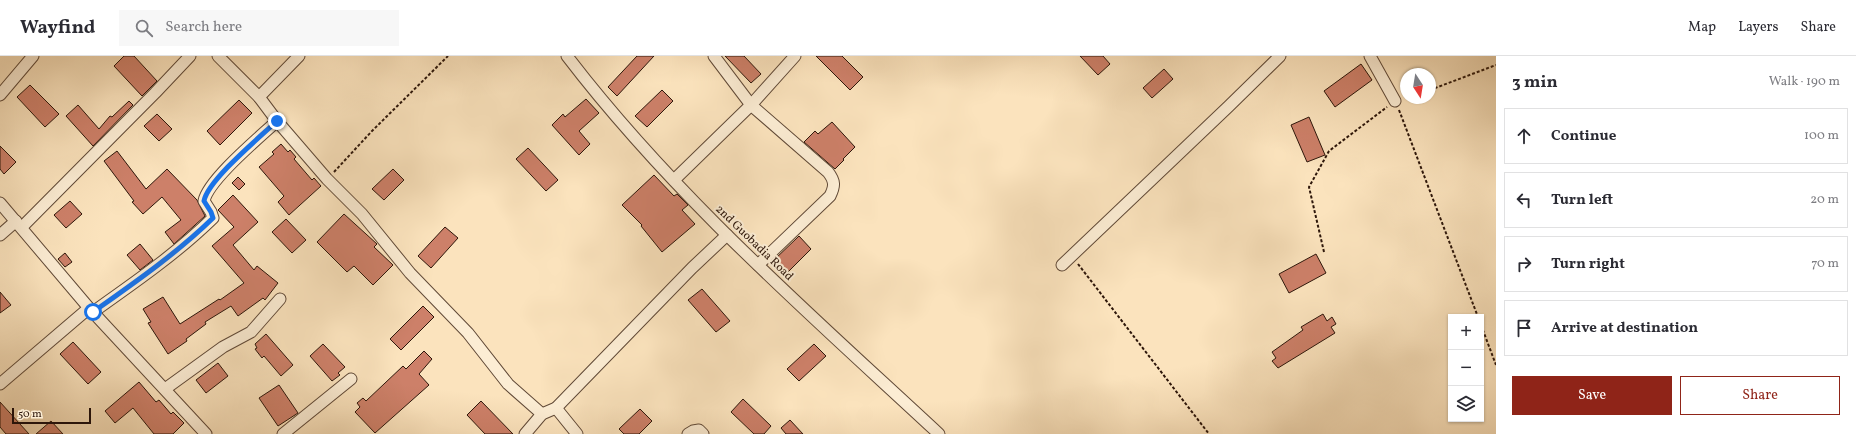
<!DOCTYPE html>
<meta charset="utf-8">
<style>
:root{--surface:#fff;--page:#f7f7f7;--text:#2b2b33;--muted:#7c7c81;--line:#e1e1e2;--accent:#8f2418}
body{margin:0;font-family:Vollkorn,serif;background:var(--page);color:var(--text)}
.controls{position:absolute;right:12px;bottom:12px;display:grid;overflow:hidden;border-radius:0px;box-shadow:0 1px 3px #0004}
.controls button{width:36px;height:36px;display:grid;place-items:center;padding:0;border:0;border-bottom:1px solid var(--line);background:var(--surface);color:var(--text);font:20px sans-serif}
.compass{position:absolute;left:1400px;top:12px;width:36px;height:36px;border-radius:50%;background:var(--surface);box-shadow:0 1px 3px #0004;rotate:168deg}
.scale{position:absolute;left:12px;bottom:10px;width:79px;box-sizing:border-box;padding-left:4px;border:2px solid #2d160a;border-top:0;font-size:11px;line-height:14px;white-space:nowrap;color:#2d160a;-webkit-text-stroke:3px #fcedd4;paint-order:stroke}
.stop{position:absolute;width:12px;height:12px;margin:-9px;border:3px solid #1a73e8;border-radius:50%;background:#fff}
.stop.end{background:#1a73e8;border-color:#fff;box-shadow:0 1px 4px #0008}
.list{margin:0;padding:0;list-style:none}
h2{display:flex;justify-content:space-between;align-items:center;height:52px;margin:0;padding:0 16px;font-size:17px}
h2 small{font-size:13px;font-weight:400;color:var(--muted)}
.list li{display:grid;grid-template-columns:26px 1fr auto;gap:12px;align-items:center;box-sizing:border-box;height:56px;margin:0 8px 8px;padding:0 8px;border:1px solid var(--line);border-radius:0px}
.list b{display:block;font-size:15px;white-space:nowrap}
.list em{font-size:13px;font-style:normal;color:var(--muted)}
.actions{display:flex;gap:8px;padding:12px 16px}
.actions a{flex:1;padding:9px 0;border:1px solid var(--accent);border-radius:0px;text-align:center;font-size:14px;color:var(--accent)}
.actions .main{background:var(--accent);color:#fff}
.icon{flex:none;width:22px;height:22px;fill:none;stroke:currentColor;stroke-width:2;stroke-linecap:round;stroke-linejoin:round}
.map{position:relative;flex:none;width:1496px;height:378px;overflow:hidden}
header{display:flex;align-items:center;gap:24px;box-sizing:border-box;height:56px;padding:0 20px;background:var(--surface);border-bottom:1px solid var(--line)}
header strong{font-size:19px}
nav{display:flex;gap:22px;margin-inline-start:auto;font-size:14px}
.search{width:280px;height:36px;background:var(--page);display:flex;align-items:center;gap:10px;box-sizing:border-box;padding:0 14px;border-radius:0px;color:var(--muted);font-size:15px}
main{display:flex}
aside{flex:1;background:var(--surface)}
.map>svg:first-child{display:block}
.building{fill:#cd8069;stroke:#2d160a}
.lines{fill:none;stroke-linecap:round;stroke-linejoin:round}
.minor-casing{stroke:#604937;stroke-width:13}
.path{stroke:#2d160a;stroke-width:2;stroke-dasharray:3 2;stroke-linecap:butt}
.minor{stroke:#fcedd4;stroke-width:11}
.route{stroke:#1a73e8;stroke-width:5}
.labels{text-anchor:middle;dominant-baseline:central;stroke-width:4;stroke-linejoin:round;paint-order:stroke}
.street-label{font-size:12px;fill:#2d160a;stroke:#fcedd4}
</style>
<header>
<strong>Wayfind</strong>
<div class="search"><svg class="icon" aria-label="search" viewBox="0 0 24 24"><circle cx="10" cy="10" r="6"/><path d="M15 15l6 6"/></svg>Search here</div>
<nav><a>Map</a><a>Layers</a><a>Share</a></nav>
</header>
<main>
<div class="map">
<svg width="1496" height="378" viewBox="0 0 1496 378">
<rect width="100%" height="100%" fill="#fbe3bd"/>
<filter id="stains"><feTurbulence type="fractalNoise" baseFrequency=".005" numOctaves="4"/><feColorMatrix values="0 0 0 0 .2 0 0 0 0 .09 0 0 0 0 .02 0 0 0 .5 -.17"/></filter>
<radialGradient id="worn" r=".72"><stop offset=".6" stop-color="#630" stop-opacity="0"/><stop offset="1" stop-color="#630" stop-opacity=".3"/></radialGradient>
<g class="building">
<polygon points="124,0 134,0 157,25 142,40 114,10"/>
<polygon points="637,0 654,0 617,40 608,31"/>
<polygon points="725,0 744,0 761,18 751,27"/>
<polygon points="816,0 842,0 863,21 850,34"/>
<polygon points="1080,0 1103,0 1110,8 1098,19"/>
<polygon points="1361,8 1372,24 1335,51 1324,35"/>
<polygon points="1164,13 1173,23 1152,42 1143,32"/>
<polygon points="30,29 59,58 45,71 17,41"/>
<polygon points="662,34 673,45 647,71 635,60"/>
<polygon points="586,43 599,57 579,75 590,88 579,99 552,69 563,58 565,61"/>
<polygon points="239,44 252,57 220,89 207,75"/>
<polygon points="129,45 133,49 93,90 66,60 78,49 99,73 110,60 112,61"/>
<polygon points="157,58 172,73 159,85 144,70"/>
<polygon points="1309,61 1325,99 1307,106 1291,69"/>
<polygon points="832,66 855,91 843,103 844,104 835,113 804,86 815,75 818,78"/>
<polygon points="281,88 288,96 290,94 296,101 294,103 312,124 314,122 321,130 289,159 278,146 284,140 259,111 274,98 272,96"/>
<polygon points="0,90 16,106 4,118 0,113"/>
<polygon points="528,92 558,124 546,135 516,103"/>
<polygon points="117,95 146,133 167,113 197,144 205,160 174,188 165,176 181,164 162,141 143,158 132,146 134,145 104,105"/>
<polygon points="393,113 404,124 384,144 372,133"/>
<polygon points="654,119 674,140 677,138 688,149 682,154 695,168 662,196 641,170 642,169 622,149"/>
<polygon points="238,121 245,128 239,134 232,127"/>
<polygon points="233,139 258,166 233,189 254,214 257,210 278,227 265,244 263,242 238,260 231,250 205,266 206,268 186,283 187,285 168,298 148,267 151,266 143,253 163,241 180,268 219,243 220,244 244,227 212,190 234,171 218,154"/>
<polygon points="70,145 82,158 66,172 54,159"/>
<polygon points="344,158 377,188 374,191 393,209 373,229 354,210 347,216 317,186"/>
<polygon points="286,163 306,184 292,197 272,176"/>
<polygon points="445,171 458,182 431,212 418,200"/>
<polygon points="799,180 811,193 786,218 773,205"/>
<polygon points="140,188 153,204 140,214 127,199"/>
<polygon points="65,197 72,206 65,211 58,203"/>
<polygon points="1316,198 1326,217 1289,237 1279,218"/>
<polygon points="702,233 730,265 716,276 688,244"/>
<polygon points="0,236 11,249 0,257"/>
<polygon points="423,250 434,261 401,294 390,283"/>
<polygon points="1323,258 1327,265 1332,261 1336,268 1331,271 1335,277 1278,312 1272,305 1276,302 1272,296 1303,274 1301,271"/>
<polygon points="266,278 293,309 281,320 264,300 262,302 255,293 257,292 255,288"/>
<polygon points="73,286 101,316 88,328 60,298"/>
<polygon points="323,288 345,311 338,317 340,319 332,325 310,300"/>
<polygon points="814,288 826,300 799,325 787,313"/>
<polygon points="424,295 432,303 419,318 429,329 375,377 355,356 360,351 357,347 363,342 366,345 403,310 406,313"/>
<polygon points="218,307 228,320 206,337 196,324"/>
<polygon points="139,326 156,346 159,344 171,358 173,356 184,367 173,378 154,378 133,352 115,367 105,355"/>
<polygon points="279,329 298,357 278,370 259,342"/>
<polygon points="743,343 771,370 764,378 754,378 731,356"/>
<polygon points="481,345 513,378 485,378 467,359"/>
<polygon points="0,346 29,378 6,378 0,371"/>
<polygon points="640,353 652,365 639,378 624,378 619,373"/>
<polygon points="790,364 803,378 786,378 781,372"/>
<polygon points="51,365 63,378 36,378"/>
</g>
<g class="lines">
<defs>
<g id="minor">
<polyline points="218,0 259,41 277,65 327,123 362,158 410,217 468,277 508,328 542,358"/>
<path d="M567 0C674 140 810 258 939 378"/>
<path d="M714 0 751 49 828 116C835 125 835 130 830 140L758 209"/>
<polyline points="1370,0 1395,45"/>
<polyline points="0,39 33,0"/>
<polyline points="259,41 299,0"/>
<polyline points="674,124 751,49 795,0"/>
<polyline points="0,147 89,252 206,378"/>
<polyline points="22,171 155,37 190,0"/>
<polyline points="0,179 16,165"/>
<polyline points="1062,209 1229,50 1280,0"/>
<path d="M93 256C134 227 176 198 213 162L211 156 204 145C208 124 260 81 277 65"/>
<polyline points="0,328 89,252"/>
<polyline points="165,333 223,291 251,276 280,243"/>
<polyline points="556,352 577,378"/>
<polyline points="283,378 351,323"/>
<polyline points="525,378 542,358 556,352 692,212 727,179"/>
<polyline points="688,378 693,375 699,374 703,378"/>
</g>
</defs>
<use href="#minor" class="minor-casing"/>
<g class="path">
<polyline points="1430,34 1496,9"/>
<polyline points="1399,54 1478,261"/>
<polyline points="334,116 372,75 448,0"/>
<polyline points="1324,196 1309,131 1329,95 1387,51"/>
<polyline points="1078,208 1209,378"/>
<polyline points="1481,269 1496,309"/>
</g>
<use href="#minor" class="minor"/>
</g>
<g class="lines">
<path class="route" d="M93 256C134 227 176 198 213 162L211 156 204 145C208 124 260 81 277 65"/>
</g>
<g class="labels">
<g class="street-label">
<text transform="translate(754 187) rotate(44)">2nd Guobadia Road</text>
</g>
</g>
<rect width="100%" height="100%" filter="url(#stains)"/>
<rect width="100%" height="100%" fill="url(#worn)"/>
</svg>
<div class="controls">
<button>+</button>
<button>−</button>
<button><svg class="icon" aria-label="layers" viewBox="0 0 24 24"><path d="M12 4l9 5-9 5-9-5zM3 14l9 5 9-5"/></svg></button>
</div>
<svg class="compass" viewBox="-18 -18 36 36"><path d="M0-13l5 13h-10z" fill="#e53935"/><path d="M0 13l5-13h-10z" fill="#7c7c81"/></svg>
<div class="scale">50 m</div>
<div class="stop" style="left:93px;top:256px"></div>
<div class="stop end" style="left:277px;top:65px"></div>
</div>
<aside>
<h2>3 min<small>Walk · 190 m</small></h2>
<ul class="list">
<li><svg class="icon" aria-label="ahead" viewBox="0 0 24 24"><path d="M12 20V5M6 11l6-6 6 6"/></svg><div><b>Continue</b></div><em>100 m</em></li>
<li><svg class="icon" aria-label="left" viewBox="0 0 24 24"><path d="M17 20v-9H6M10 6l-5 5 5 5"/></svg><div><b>Turn left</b></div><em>20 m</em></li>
<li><svg class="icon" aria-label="right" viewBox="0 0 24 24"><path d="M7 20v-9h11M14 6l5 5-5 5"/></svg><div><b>Turn right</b></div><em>70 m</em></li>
<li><svg class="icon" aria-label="arrive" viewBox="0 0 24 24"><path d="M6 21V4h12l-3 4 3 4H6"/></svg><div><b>Arrive at destination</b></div></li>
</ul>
<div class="actions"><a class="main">Save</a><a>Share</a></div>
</aside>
</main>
